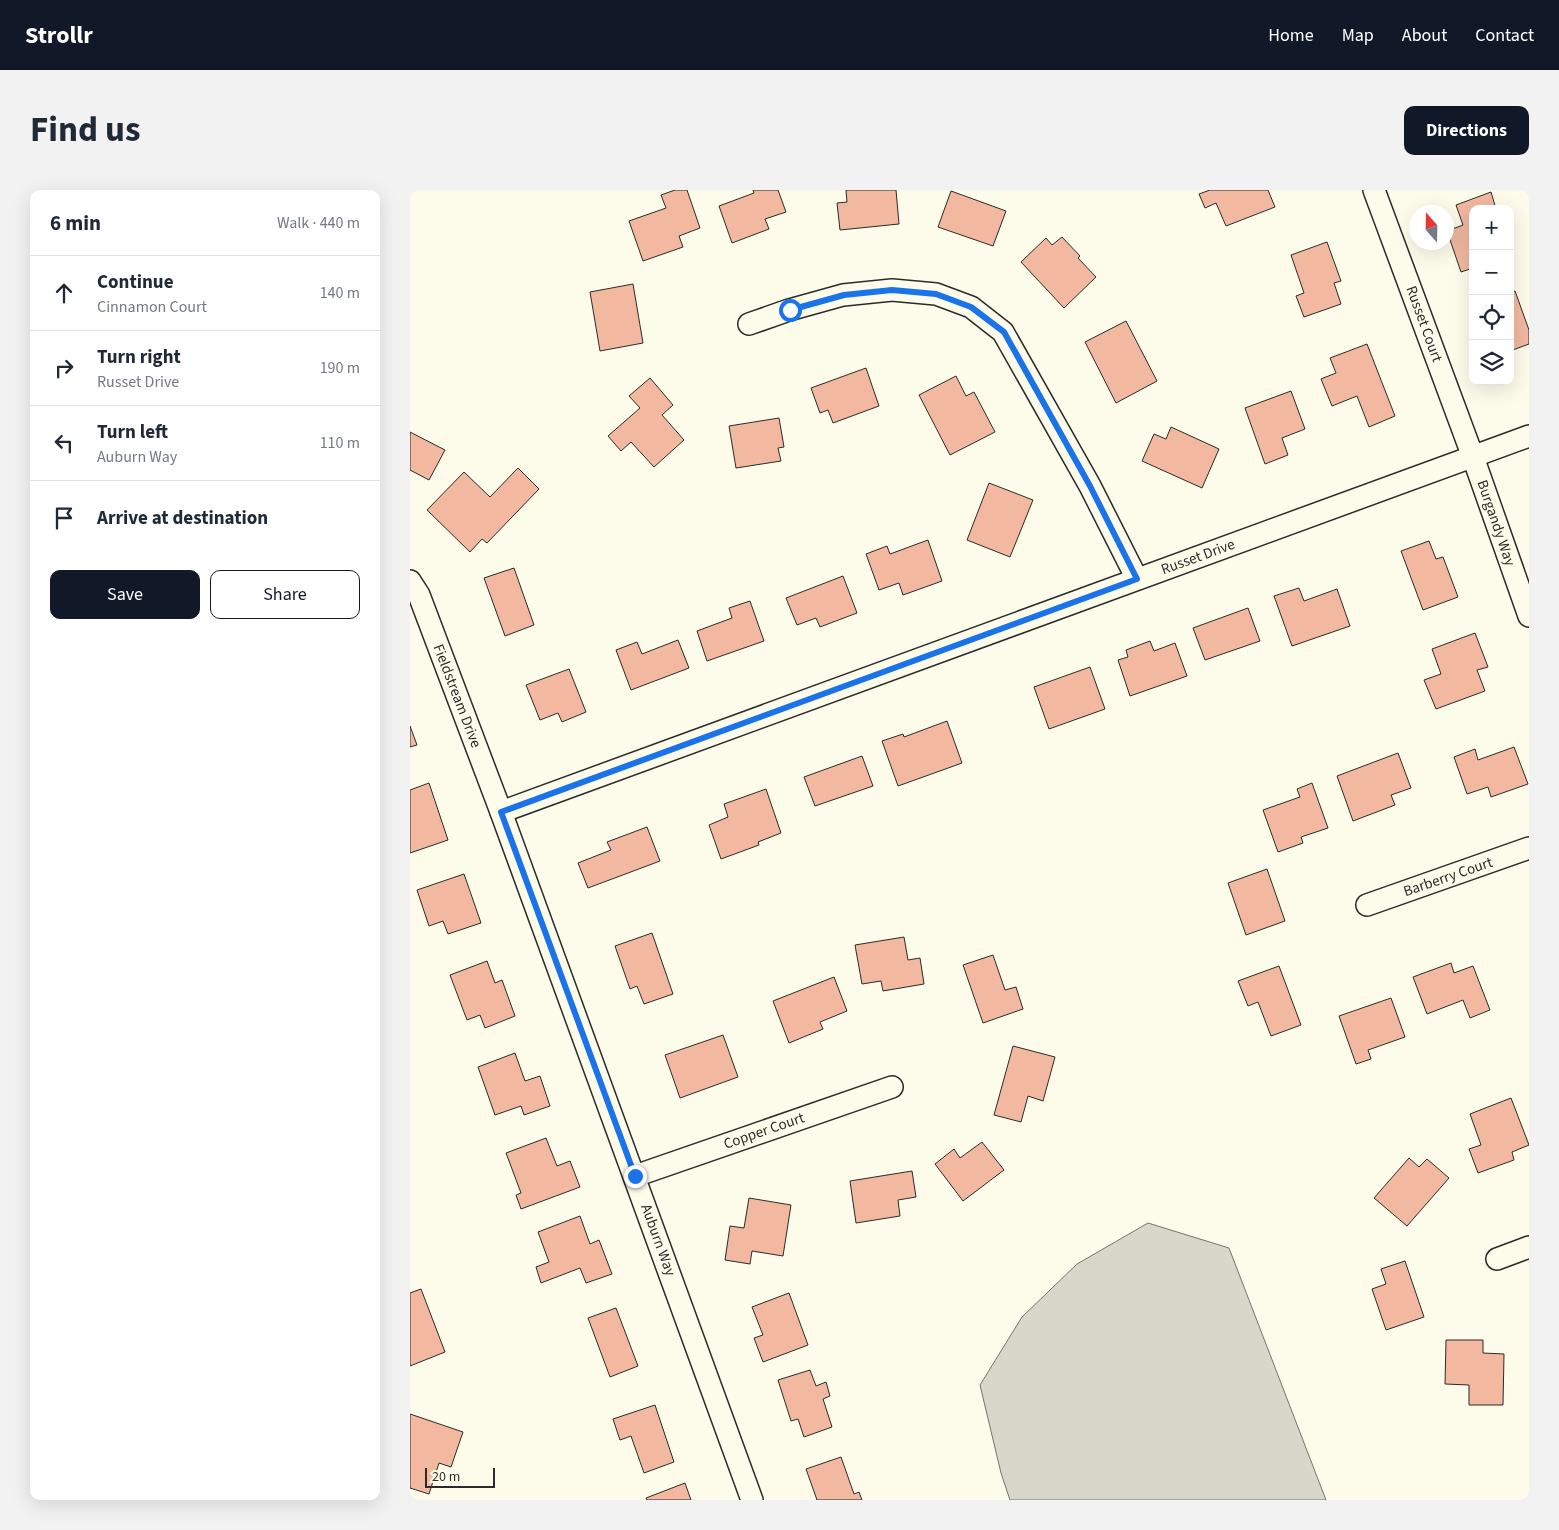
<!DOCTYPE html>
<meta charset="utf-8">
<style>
:root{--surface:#fff;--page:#f2f2f3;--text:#1f2937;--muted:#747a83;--line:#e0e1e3;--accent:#111827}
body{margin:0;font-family:"Source Sans 3",sans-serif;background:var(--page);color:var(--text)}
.controls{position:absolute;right:15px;top:15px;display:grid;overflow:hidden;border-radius:10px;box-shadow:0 5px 20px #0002}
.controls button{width:45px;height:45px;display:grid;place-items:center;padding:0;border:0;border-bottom:1px solid var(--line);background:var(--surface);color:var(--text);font:25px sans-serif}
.compass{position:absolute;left:999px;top:15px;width:45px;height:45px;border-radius:50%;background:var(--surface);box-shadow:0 5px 20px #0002;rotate:340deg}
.scale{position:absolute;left:15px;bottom:12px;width:70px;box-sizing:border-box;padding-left:5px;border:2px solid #2b2b2b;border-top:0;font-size:14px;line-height:18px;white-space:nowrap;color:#2b2b2b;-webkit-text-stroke:4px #fdfbea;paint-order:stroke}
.stop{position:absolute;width:15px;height:15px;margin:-11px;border:4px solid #1a73e8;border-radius:50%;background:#fff}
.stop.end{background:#1a73e8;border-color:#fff;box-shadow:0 1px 5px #0008}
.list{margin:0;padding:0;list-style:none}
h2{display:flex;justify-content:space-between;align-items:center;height:65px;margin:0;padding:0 20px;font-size:21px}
h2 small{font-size:16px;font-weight:400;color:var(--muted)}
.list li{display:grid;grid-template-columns:32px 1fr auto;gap:15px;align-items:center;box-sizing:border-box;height:75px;padding:0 20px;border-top:1px solid var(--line)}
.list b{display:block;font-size:19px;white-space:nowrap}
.list p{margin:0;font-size:16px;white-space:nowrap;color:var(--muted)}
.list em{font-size:16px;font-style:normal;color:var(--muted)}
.actions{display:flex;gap:10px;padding:15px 20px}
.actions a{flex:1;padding:11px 0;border:1px solid var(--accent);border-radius:10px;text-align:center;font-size:18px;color:var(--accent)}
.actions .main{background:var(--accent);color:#fff}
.icon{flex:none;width:28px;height:28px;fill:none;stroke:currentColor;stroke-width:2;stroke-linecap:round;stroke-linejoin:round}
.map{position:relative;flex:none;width:1119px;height:1310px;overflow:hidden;border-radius:10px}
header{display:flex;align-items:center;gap:30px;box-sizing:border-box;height:70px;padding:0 25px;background:var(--accent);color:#fff}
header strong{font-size:24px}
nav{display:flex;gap:28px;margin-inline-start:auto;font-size:18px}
.intro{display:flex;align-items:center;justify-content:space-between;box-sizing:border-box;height:120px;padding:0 30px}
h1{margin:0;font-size:35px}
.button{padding:12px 22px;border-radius:10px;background:var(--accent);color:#fff;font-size:18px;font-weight:700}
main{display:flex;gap:30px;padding:0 30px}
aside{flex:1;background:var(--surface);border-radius:10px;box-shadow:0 5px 20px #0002}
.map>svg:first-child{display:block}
.water{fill:#d8d7c9;stroke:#74746e}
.building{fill:#f2b8a0;stroke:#2b2b2b}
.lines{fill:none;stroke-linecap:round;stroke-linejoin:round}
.minor-casing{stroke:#2b2b2b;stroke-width:24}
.minor{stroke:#fdfbea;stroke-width:21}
.route{stroke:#1a73e8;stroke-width:6}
.labels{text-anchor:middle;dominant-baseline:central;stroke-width:4;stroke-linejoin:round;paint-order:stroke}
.street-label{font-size:15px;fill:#2b2b2b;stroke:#fdfbea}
</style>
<header>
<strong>Strollr</strong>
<nav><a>Home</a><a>Map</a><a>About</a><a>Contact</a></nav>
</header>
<div class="intro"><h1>Find us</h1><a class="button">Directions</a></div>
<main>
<aside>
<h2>6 min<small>Walk · 440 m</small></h2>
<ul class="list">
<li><svg class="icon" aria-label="ahead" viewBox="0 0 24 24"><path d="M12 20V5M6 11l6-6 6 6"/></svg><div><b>Continue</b><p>Cinnamon Court</p></div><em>140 m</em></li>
<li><svg class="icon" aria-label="right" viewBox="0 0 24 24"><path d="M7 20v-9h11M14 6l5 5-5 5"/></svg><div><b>Turn right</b><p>Russet Drive</p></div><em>190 m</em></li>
<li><svg class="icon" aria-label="left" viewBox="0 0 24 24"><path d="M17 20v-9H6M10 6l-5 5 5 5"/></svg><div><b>Turn left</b><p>Auburn Way</p></div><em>110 m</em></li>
<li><svg class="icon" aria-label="arrive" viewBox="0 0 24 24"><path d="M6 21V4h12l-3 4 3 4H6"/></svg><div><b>Arrive at destination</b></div></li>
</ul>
<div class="actions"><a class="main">Save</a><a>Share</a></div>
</aside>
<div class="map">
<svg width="1119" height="1310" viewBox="0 0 1119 1310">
<rect width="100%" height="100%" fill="#fdfbea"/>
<polygon class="water" points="738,1033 819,1058 916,1310 600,1310 591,1283 570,1195 612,1127 667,1074"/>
<g class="building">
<polygon points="265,0 277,0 290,38 269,46 273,57 233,71 219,31 256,18 251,5"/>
<polygon points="343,0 368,0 376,22 355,29 359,39 322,53 309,16 344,3"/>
<polygon points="436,0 486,0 489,34 430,40 427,13 437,12"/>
<polygon points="800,0 858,0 865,17 816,36 806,13 795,18 789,4"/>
<polygon points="541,1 596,21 583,56 528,37"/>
<polygon points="1081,2 1086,19 1063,19 1063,78 1051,82 1037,41 1053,35 1046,15"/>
<polygon points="652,47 670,66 668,68 686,87 654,118 611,72 636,48 642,55"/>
<polygon points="917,52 931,91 924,93 931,114 894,127 886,106 894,103 881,65"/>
<polygon points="223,94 233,153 190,161 180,102"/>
<polygon points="1105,101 1119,140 1119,154 1100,161 1100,103"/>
<polygon points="716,131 747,191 706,213 675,152"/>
<polygon points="957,154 985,226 959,237 947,206 922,216 911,189 926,183 920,168"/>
<polygon points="456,178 469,216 423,233 418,220 410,223 401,198"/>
<polygon points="546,186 556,206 564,202 585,242 540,265 509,205"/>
<polygon points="240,188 263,215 252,225 274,250 244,277 221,252 211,261 198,246 230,218 219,206"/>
<polygon points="881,201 895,239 872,248 878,265 855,274 835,218"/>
<polygon points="369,228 374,257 368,258 371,271 326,278 319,236"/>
<polygon points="761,237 809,259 792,298 732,271 744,244 756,249"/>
<polygon points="0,242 35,260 19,290 0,280"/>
<polygon points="108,278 129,299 77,353 72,349 60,362 17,320 54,282 80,307"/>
<polygon points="579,293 623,310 600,367 557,350"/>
<polygon points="518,350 532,391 493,405 489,393 469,400 456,364 477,356 480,364"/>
<polygon points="1019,351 1026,369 1033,367 1048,407 1013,420 991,361"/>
<polygon points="104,378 124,435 95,446 74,388"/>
<polygon points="433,386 447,423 410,437 406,428 387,435 376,408"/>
<polygon points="889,398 894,411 927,399 940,436 882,456 864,406"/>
<polygon points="340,411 354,451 297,471 287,441 322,428 319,418"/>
<polygon points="838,418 850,451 795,470 783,438"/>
<polygon points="1065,443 1078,477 1067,480 1075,501 1026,519 1014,490 1031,484 1022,459"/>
<polygon points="268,450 279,478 221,500 206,460 227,452 232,464"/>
<polygon points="740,451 744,461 765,453 777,486 720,506 708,470 718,467 716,460"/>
<polygon points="680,477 695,519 639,539 624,497"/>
<polygon points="159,479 176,522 152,532 148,523 130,530 116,495"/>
<polygon points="537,531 552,573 488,596 472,551 493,544 494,547"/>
<polygon points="0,536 7,555 0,557"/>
<polygon points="1104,557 1118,594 1081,607 1078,597 1057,604 1044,567 1065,559 1068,570"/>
<polygon points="988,563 1001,598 981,605 985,615 943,631 927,586"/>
<polygon points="452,566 463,596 405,616 394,587"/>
<polygon points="19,593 38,650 0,663 0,600"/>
<polygon points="902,593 918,638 891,647 893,653 868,662 853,620 890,607 887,599"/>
<polygon points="356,599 371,643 348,652 349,655 311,669 299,635 318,627 314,614"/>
<polygon points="237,637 250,671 178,698 168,673 201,660 197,652"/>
<polygon points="857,679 875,731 836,745 818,693"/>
<polygon points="54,684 71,733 38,744 33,731 19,736 7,700"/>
<polygon points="242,743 263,804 234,814 227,796 220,799 205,756"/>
<polygon points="494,747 498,770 510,768 514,794 473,801 471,791 452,794 445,755"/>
<polygon points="583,765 595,800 606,797 613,819 573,833 553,775"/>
<polygon points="77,771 85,793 92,790 105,826 75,838 70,825 57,830 40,785"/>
<polygon points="1041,773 1044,783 1063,776 1080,820 1060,828 1053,810 1017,824 1003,787"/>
<polygon points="869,776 891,835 861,846 848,812 838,816 828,791"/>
<polygon points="424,787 437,821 410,832 413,839 379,853 363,811"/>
<polygon points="981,808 995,847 958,860 961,869 946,874 929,826"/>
<polygon points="313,845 328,887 270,908 255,865"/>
<polygon points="603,856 645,867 633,911 618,906 611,932 584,925"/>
<polygon points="105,863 115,891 130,886 140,916 114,925 111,916 85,925 68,877"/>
<polygon points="1101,908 1119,955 1102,962 1104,970 1068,983 1059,959 1071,955 1060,924"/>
<polygon points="136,948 147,976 160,971 170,997 111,1019 106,1005 111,1003 96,963"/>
<polygon points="572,952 594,980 553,1011 525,974 544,959 550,968"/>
<polygon points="999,968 1009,977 1017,969 1039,988 997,1036 964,1008"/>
<polygon points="502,981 506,1007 488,1010 490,1026 446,1033 440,991"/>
<polygon points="339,1008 381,1015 373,1066 342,1061 340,1074 315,1070 320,1036 334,1038"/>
<polygon points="170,1026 180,1054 189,1050 202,1084 176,1093 170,1078 131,1093 126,1077 139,1072 128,1042"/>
<polygon points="995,1071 1014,1127 976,1140 962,1099 976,1094 971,1079"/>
<polygon points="11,1099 35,1162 0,1176 0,1103"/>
<polygon points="379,1103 398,1155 353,1172 344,1148 353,1145 342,1117"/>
<polygon points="206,1118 228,1176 200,1187 178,1128"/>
<polygon points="1036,1150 1073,1150 1073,1163 1094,1164 1093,1215 1059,1215 1059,1195 1035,1194"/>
<polygon points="400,1180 406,1196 416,1192 420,1206 413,1209 422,1237 394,1247 388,1229 381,1231 368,1190"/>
<polygon points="245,1215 264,1272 234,1283 221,1246 210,1250 203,1229"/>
<polygon points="0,1224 53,1242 41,1277 29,1273 19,1304 0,1298"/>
<polygon points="431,1267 444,1304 449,1302 452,1310 407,1310 396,1279"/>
<polygon points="275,1293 281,1310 237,1310 236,1308"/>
</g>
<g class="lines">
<defs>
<g id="minor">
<polyline points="964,0 1063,267 1119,426"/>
<polyline points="339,134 379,120 433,105 482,100 526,104 561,117 593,142 680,296 727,389"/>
<polyline points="0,391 9,405 91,622 342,1310"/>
<polyline points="91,622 1119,246"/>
<polyline points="957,715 1119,658"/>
<polyline points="225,986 482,897"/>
<polyline points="1087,1069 1119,1057"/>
</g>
</defs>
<use href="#minor" class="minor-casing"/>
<use href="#minor" class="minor"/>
</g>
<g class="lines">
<polyline class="route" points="225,986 91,622 727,389 680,296 594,142 561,117 526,104 482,100 434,105 380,120"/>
</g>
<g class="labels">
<g class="street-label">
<text transform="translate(1014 134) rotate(70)">Russet Court</text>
<text transform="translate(1086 333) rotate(71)">Burgandy Way</text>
<text transform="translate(788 367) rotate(-20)">Russet Drive</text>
<text transform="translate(47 506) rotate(69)">Fieldstream Drive</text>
<text transform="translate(1038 687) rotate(-19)">Barberry Court</text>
<text transform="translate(354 941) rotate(-19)">Copper Court</text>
<text transform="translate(248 1050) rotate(70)">Auburn Way</text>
</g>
</g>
</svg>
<div class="controls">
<button>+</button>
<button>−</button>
<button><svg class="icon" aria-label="locate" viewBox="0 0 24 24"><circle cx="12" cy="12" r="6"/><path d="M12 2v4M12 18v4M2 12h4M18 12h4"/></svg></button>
<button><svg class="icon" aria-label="layers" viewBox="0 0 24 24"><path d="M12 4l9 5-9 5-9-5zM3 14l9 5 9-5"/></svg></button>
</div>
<svg class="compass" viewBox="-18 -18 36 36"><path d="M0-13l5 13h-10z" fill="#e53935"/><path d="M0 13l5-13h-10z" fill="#747a83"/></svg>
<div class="scale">20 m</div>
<div class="stop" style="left:380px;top:120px"></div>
<div class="stop end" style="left:225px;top:986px"></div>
</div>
</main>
